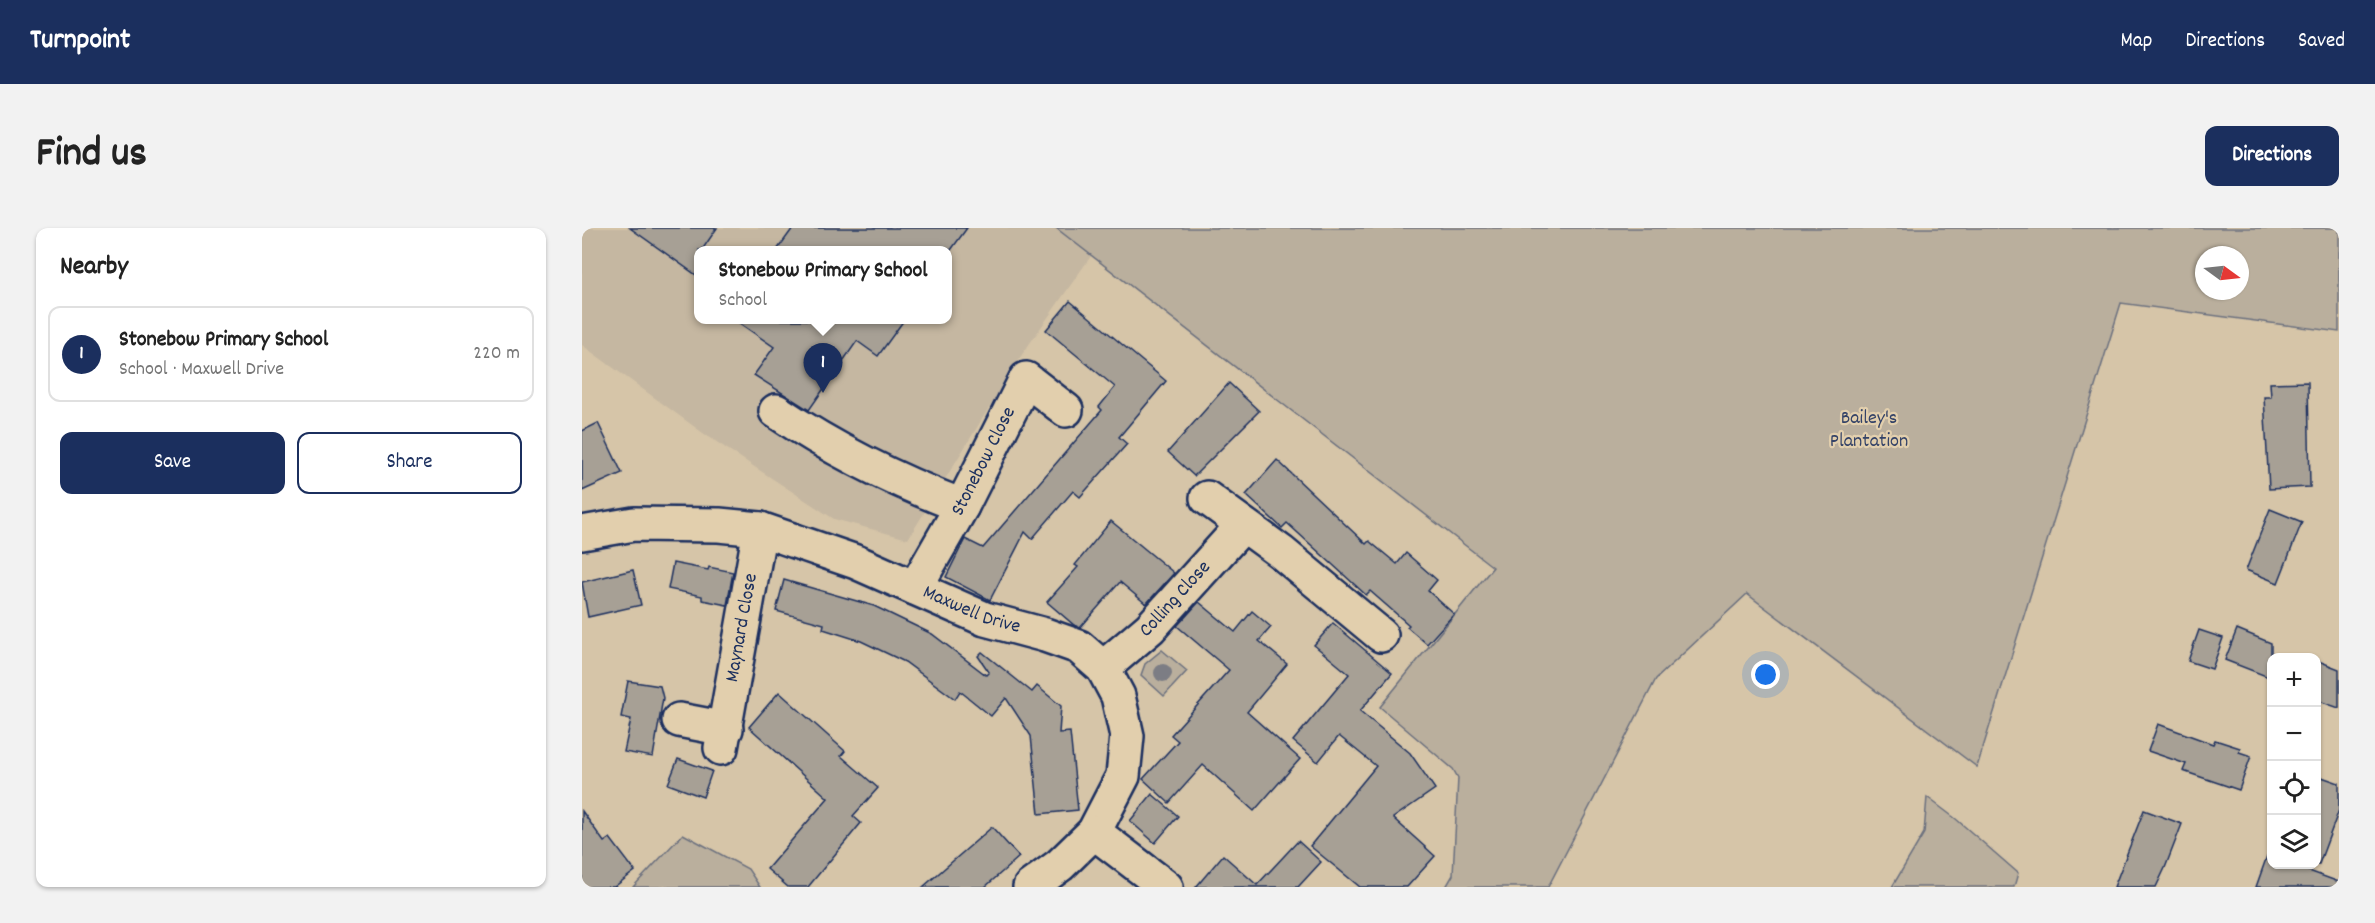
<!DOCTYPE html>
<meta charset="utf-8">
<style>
:root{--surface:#fff;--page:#f2f2f2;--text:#222;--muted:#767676;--line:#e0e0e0;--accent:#1b2f5e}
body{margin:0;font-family:Dekko,sans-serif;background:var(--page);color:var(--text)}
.controls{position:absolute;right:18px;bottom:18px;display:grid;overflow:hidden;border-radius:12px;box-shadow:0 2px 4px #0004}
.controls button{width:54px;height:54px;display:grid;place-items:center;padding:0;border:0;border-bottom:2px solid var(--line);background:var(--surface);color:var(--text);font:30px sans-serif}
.compass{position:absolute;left:1613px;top:18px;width:54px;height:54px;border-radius:50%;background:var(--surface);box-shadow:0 2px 4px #0004;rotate:105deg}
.you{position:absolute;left:1184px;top:447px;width:21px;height:21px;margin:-15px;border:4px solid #fff;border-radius:50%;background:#1a73e8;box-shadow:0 0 0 9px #1a73e833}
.badge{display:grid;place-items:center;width:39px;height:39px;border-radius:50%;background:var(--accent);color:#fff;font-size:20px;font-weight:700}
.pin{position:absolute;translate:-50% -50px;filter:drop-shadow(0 2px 3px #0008)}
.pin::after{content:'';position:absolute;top:32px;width:21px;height:18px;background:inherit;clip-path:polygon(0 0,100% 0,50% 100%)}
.popup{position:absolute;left:112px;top:18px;width:258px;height:78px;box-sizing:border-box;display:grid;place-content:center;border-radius:12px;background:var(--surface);filter:drop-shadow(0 2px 4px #0005);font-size:20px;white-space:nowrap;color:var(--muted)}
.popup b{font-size:22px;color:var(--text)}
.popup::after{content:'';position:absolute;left:50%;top:100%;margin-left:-12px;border:12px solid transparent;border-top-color:var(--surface)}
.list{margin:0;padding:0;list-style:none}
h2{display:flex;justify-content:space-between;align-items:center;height:78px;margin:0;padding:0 24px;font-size:26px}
h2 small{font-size:20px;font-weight:400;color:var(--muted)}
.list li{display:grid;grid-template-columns:39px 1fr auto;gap:18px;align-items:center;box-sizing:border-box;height:96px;margin:0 12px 12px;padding:0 12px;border:2px solid var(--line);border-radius:12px}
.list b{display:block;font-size:22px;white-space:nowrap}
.list p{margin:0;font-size:20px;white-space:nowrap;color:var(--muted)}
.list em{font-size:20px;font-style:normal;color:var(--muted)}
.actions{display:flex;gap:12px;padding:18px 24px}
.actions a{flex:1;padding:14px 0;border:2px solid var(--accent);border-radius:12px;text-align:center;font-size:21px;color:var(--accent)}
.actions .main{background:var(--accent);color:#fff}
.icon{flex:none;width:33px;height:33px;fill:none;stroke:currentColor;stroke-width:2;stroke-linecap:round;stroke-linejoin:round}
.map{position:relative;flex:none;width:1757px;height:659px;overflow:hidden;border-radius:12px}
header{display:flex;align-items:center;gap:36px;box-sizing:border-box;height:84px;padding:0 30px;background:var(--accent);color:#fff}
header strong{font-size:28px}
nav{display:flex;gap:33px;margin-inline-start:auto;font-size:21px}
.intro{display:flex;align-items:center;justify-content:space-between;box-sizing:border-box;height:144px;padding:0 36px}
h1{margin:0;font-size:42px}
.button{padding:15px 27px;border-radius:12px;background:var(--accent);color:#fff;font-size:21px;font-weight:700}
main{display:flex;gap:36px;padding:0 36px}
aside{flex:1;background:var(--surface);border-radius:12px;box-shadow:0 2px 4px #0004}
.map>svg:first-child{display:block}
.built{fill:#c5b7a1;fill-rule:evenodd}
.green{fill:#baaf9d;stroke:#6a6f7e;stroke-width:1.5;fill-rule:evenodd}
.building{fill:#a7a095;stroke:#1b2f5e;stroke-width:1.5}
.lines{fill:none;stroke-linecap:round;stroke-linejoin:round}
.minor-casing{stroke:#1b2f5e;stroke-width:38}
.minor{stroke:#e2cfad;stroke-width:33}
.tree{fill:#7c7d84}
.labels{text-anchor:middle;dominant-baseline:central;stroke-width:4.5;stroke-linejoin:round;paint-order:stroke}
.park-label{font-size:20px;fill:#334267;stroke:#e2cfad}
.street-label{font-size:20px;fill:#1b2f5e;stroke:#e2cfad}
</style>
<header>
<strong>Turnpoint</strong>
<nav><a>Map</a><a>Directions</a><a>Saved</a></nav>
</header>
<div class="intro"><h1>Find us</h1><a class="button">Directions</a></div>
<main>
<aside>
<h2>Nearby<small></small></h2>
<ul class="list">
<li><span class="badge">1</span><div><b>Stonebow Primary School</b><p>School · Maxwell Drive</p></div><em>220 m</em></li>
</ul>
<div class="actions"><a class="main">Save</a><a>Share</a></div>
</aside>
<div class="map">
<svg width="1757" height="659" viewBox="0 0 1757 659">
<rect width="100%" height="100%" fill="#d6c5a8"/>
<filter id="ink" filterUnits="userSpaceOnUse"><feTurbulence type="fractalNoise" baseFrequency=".0167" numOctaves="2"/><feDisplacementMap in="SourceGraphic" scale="12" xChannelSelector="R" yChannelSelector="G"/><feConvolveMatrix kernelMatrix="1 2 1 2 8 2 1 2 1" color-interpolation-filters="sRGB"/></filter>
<g filter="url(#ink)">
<path class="built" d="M0 0H474L509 28 441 125 326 311 252 291 121 205 0 117ZM116 22H366V92H116Z"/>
<g class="green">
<path d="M474 0H1757V104L1539 75 1395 539 1165 366 1074 451 966 659H864L871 647 876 550 871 541 798 479 911 339ZM1622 27H1658V63H1622Z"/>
<polygon points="580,422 605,443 582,468 559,447 563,436"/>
<polygon points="1345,569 1374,591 1436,645 1432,659 1310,659 1342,605"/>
<polygon points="101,606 166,641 178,659 51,659"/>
</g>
<g class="building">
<polygon points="48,0 135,0 120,22 117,22 117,49"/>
<polygon points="211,0 385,0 369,22 195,22"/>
<polygon points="488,73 584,153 537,209 545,216 498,269 491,263 450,311 443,304 408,372 364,349 383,311 401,320 520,182 517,179 533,159 464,102"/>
<polygon points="153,92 322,92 296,128 275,113 227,182 172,147 192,119"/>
<polygon points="1726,154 1728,259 1687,261 1682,169 1689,169 1688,155"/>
<polygon points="647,155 677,183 612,248 586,224"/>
<polygon points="16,195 40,245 0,263 0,203"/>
<polygon points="695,232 784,316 787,313 815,336 824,325 855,352 846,363 872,386 845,416 825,399 827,397 788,363 784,367 705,295 700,300 664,267"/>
<polygon points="1688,281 1720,294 1696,355 1664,342"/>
<polygon points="529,293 592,345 564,376 538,354 498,400 492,397 465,374 496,339 493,337"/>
<polygon points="91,335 126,342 127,339 151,344 145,377 120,372 120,368 86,361"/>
<polygon points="51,342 59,377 6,389 0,354"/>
<polygon points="202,352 292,378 350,406 404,447 407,444 396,428 400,424 450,464 455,458 479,478 477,505 488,504 496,582 457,586 449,508 424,470 409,488 378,463 373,471 323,434 279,413 241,401 242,396 194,383"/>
<polygon points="617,374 653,404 670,383 689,399 677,413 705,436 665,484 718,531 672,583 621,537 587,575 561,551 596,513 589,507 647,442 595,398"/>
<polygon points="751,395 810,445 778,483 828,525 853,561 811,590 853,628 825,659 778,659 728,618 794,538 757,508 736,534 711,513 767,446 732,417"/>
<polygon points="1655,401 1689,415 1689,450 1643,432"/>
<polygon points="1617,402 1641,410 1630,441 1606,433"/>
<polygon points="1734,432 1757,441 1757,480 1734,472"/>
<polygon points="46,453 78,458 81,470 71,529 42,524 49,491 39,489"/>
<polygon points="197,464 263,523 259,528 296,560 271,588 279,595 226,659 206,659 185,641 246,570 167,499"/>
<polygon points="1576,496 1631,516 1633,512 1658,520 1657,524 1669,528 1657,562 1601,543 1604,536 1566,523"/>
<polygon points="96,531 130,543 121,569 86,556"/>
<polygon points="1734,547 1757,555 1757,582 1737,636 1734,636"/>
<polygon points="570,566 596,588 573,615 548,593"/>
<polygon points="1562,582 1600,596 1583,640 1574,659 1532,659"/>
<polygon points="0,583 22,614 28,610 53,643 32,659 0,659"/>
<polygon points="410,599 437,629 403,659 341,659"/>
<polygon points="716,613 739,634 716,659 614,659 641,627 675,657"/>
<polygon points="1685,628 1689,630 1689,636 1708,636 1757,654 1757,659 1674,659"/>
</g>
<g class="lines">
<defs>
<g id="minor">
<path d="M194 183C253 223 314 253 380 278"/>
<polyline points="625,270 699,324 799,407"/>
<path id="s1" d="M0 305 52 296 137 297 178 301 274 334 403 391 463 407 497 419 521 440 536 468 545 508 541 548 512 604 478 637 448 659"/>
<path id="s2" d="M333 360 380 278 444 151 484 182"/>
<path id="s3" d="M521 440 568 400 661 297"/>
<polyline points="97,492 144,501"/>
<path id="s4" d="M139 520 178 301"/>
<polyline points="512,604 584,659"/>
</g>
</defs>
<use href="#minor" class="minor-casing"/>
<use href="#minor" class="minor"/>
</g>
<circle class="tree" cx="581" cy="445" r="9"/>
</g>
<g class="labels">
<g class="park-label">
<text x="1287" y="191">Bailey's<tspan x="1287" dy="23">Plantation</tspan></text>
</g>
<g class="street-label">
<text stroke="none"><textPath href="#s2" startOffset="144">Stonebow Close</textPath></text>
<text stroke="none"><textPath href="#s3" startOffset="100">Colling Close</textPath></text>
<text stroke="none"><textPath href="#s1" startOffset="406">Maxwell Drive</textPath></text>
<text stroke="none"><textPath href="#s4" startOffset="122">Maynard Close</textPath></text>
</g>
</g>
</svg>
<div class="controls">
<button>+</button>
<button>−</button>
<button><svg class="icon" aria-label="locate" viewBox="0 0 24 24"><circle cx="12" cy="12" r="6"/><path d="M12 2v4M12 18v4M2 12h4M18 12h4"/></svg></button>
<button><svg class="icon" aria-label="layers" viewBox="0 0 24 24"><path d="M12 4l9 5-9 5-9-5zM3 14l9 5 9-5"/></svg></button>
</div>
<svg class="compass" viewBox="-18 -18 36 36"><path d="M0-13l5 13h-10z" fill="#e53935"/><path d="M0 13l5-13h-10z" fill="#767676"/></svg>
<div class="you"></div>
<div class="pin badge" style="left:241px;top:165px">1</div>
<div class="popup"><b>Stonebow Primary School</b>School</div>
</div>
</main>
